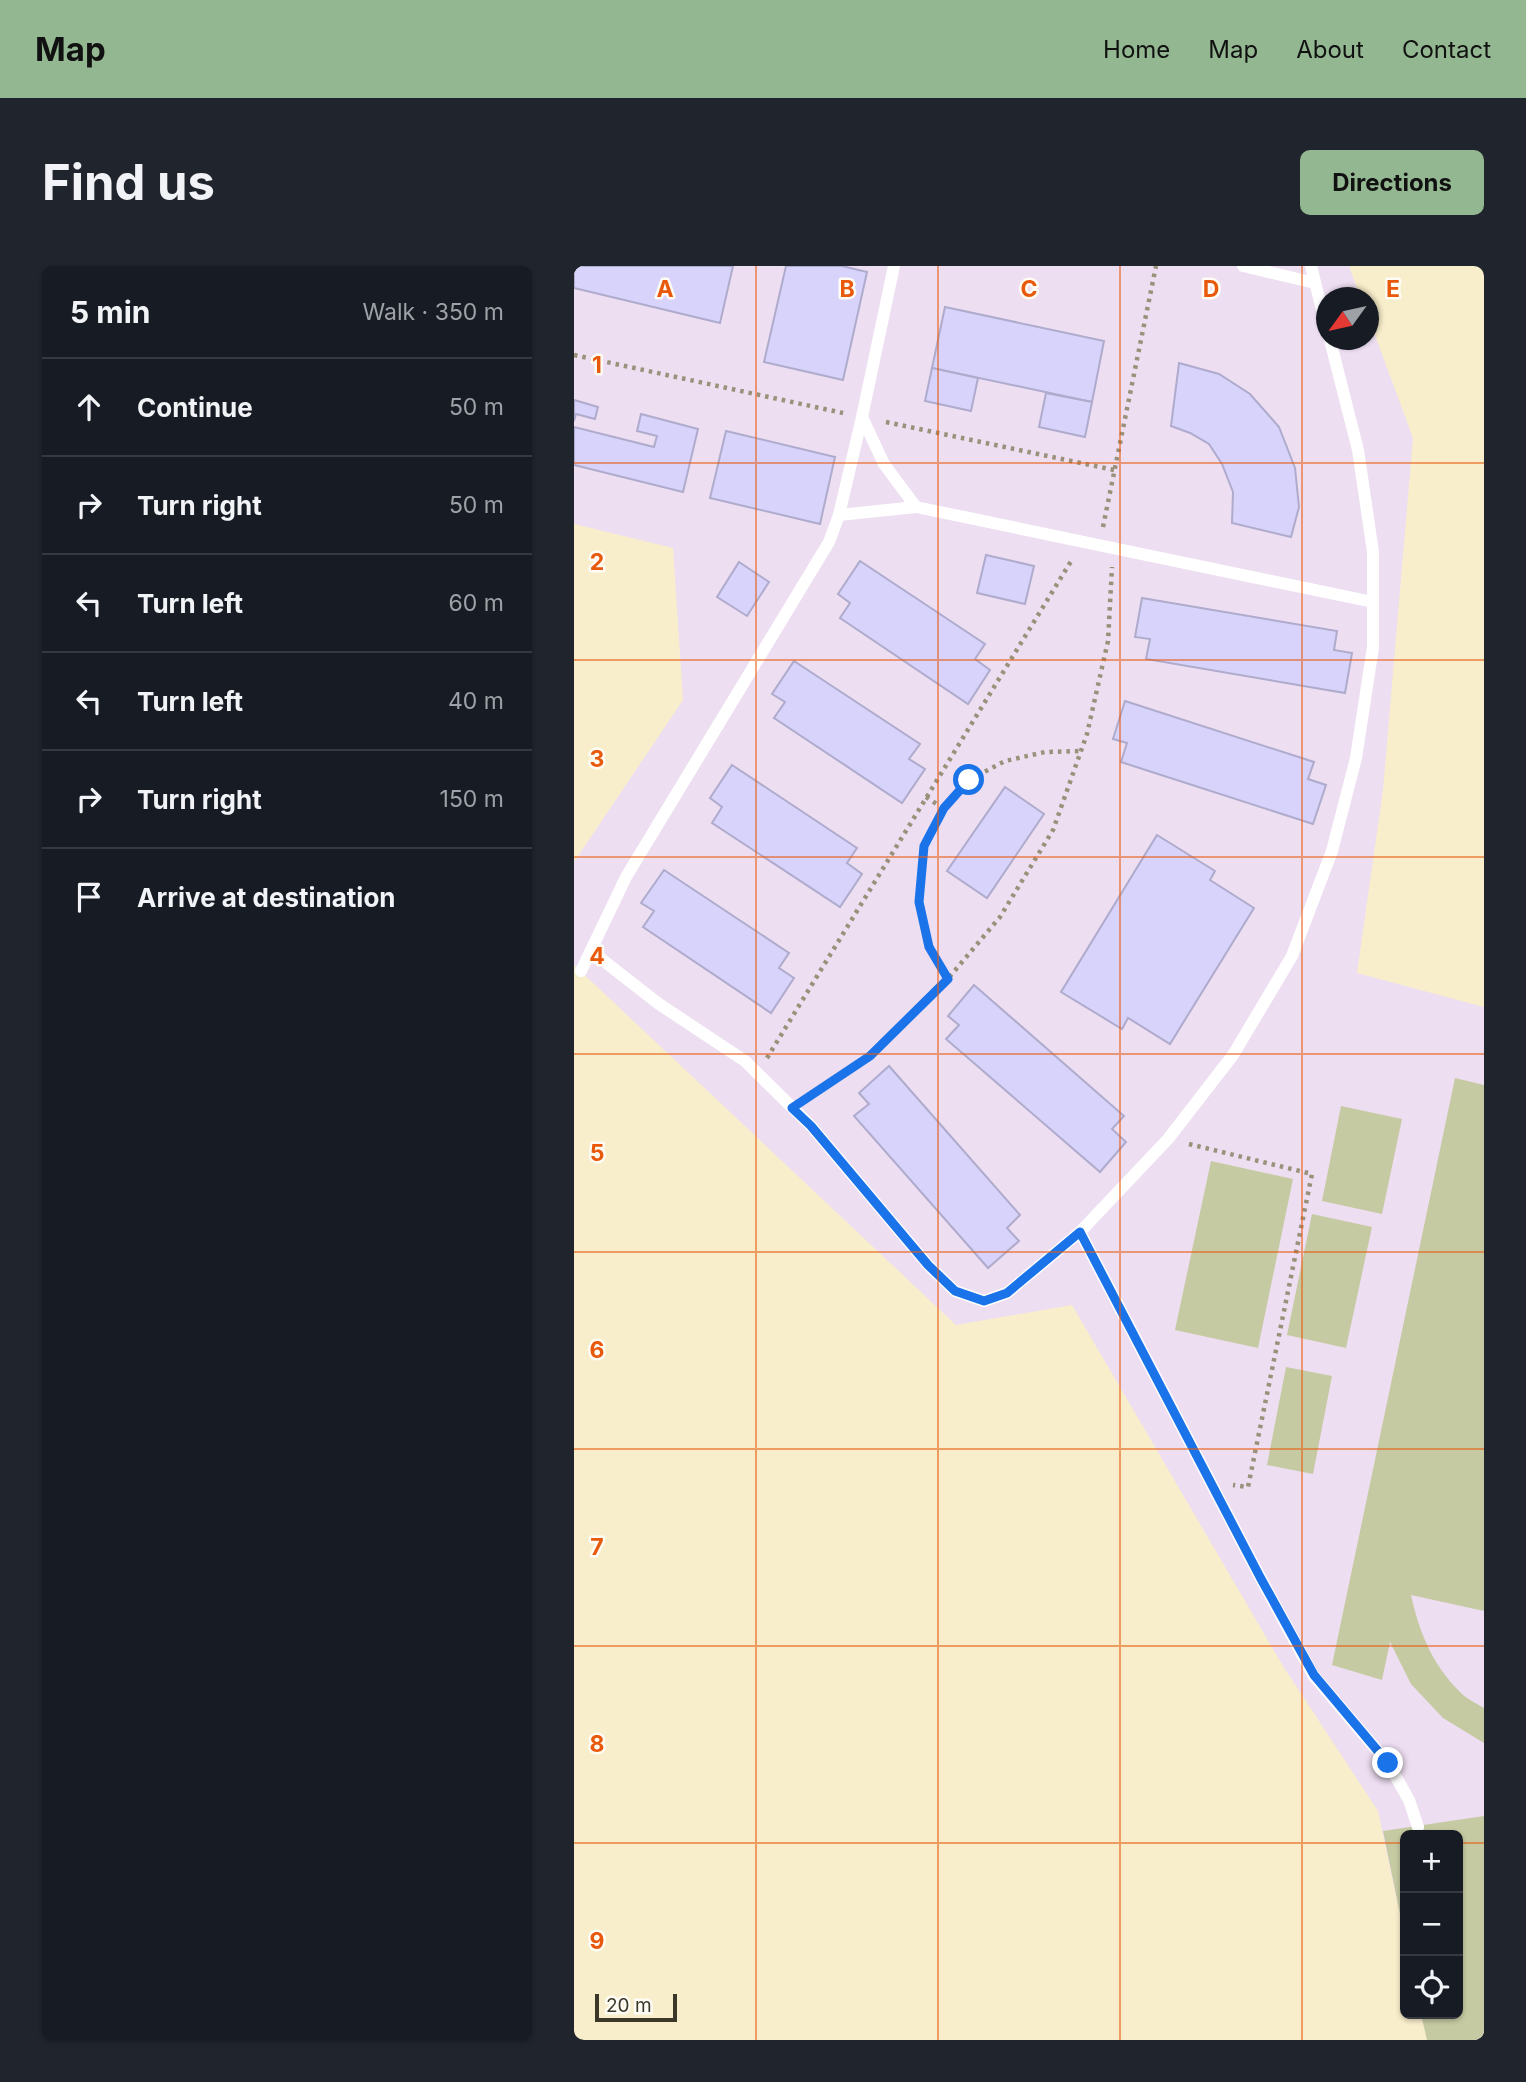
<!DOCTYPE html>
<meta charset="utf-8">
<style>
:root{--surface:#171b24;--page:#20242c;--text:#f1f3f6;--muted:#9ea1a6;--line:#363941;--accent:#93b891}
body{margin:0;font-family:Inter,sans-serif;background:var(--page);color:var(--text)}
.controls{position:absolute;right:21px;bottom:21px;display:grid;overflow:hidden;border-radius:10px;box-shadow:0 2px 5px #0004}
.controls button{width:63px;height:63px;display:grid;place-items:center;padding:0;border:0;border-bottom:2px solid var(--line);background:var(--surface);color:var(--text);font:35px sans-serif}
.compass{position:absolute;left:742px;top:21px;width:63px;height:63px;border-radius:50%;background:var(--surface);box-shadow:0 2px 5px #0004;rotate:237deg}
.scale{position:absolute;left:21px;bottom:18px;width:82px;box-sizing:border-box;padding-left:7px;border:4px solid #3b3729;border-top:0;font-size:19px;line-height:24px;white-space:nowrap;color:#3b3729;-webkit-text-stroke:5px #fefcf4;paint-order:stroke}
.stop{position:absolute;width:21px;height:21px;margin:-16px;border:5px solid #1a73e8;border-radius:50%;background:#fff}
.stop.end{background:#1a73e8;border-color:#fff;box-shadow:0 2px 7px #0008}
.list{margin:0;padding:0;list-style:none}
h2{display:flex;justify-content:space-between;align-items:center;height:91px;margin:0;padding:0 28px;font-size:30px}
h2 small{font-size:23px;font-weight:400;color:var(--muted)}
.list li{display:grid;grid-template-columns:46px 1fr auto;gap:21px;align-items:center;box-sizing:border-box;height:98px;padding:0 28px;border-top:2px solid var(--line)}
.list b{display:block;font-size:26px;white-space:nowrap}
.list em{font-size:23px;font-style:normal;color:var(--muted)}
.icon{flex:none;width:38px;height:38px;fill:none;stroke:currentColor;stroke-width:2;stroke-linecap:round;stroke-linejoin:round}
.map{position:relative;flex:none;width:910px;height:1774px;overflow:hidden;border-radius:10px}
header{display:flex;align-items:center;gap:42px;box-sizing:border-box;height:98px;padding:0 35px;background:var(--accent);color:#111}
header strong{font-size:33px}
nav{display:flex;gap:38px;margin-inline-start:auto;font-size:24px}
.intro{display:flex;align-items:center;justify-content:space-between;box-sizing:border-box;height:168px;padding:0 42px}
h1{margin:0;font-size:49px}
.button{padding:18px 32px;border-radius:10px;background:var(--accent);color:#111;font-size:24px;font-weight:700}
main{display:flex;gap:42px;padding:0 42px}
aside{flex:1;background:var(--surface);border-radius:10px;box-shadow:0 2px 5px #0004}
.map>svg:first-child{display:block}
.education{fill:#eddef1}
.green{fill:#c6caa2}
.building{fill:#d7d3fa;stroke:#afabcd;stroke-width:2}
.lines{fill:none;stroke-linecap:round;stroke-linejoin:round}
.path{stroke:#999179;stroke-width:4.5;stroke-dasharray:3.5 5;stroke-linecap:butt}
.lane{stroke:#fff;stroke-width:12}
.route{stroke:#1a73e8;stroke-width:9}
.grid{fill:none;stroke:#e8590c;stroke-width:2;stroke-opacity:0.55}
.grid-label{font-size:23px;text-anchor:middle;font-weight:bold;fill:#e8590c;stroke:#fefcf4;stroke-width:5;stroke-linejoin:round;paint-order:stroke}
</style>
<header>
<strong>Map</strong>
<nav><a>Home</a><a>Map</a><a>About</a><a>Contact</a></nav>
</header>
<div class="intro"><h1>Find us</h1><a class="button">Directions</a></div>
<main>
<aside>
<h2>5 min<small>Walk · 350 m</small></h2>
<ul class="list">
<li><svg class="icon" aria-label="ahead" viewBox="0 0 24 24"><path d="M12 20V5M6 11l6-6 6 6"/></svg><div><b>Continue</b></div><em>50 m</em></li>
<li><svg class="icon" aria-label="right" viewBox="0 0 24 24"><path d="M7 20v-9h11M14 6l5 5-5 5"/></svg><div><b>Turn right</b></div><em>50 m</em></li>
<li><svg class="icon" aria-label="left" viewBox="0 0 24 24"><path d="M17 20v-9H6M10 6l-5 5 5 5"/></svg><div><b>Turn left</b></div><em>60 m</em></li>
<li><svg class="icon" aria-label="left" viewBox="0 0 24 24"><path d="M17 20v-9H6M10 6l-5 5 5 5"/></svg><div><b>Turn left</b></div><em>40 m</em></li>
<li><svg class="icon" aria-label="right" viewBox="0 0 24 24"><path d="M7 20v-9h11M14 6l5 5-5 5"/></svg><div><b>Turn right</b></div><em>150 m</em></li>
<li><svg class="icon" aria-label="arrive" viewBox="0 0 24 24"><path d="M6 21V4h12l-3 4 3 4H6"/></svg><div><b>Arrive at destination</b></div></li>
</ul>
</aside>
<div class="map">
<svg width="910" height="1774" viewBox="0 0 910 1774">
<rect width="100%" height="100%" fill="#f9eecb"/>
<polygon class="education" points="0,0 775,0 786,31 752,32 752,74 794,74 795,53 839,172 809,524 783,707 910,741 910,1774 853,1774 847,1748 884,1748 884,1569 831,1569 831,1672 804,1545 709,1400 498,1039 382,1059 0,699 0,596 109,434 99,282 0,258"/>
<g class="green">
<path d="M881 812 910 819V1345L837 1329C845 1366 859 1400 887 1427 893 1433 902 1437 910 1442V1477L869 1452 837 1418 816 1376 808 1414 758 1399Z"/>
<polygon points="767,840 828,853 808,948 748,935"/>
<polygon points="637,895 719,913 684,1082 601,1064"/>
<polygon points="738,948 798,961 772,1082 713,1069"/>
<polygon points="712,1101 758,1110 739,1208 693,1199"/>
<polygon points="910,1550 910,1774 853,1774 847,1748 884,1748 884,1569 831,1569 831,1672 809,1565"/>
</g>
<g class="building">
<polygon points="0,0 159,0 146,57 0,22"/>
<polygon points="212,0 268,0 293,6 269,114 190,96"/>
<polygon points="371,41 530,75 518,136 358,102"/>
<polygon points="605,97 645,108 676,128 705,161 721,202 725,241 717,271 658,257 659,226 648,198 635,178 616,167 597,160"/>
<polygon points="358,102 404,112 397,145 351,135"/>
<polygon points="472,127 518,136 511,171 465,161"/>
<polygon points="0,134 24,141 21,153 2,148 0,155"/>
<polygon points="67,148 124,163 109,226 0,199 0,161 80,181 83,170 63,165"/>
<polygon points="152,165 261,191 246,258 136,232"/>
<polygon points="412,289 460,300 451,338 403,327"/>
<polygon points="286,295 411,378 401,393 416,404 394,438 266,352 276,337 264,328"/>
<polygon points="165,296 195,316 173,350 143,331"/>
<polygon points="568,332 763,365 760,384 778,387 771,427 572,393 576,373 561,371"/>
<polygon points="220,395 346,478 335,493 351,503 328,537 200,452 211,436 198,428"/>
<polygon points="551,435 740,496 734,513 752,519 739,558 547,496 553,477 539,473"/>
<polygon points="158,499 283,582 273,597 288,608 266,641 138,557 148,541 136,532"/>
<polygon points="431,521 470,548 413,632 373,605"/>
<polygon points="583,569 641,605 636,614 680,642 596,778 554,752 548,763 487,726"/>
<polygon points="90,604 215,687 205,702 220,712 197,747 69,661 80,645 67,637"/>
<polygon points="400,719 550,850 538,863 552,876 526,906 372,773 385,759 374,750"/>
<polygon points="315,800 446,949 433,962 445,975 414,1002 280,850 295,838 285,827"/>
</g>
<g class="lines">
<g class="path">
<polyline points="0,89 269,147"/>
<polyline points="312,156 540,204"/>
<polyline points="529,261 582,0"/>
<polyline points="352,531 370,543"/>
<polyline points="374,713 355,681 345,636 350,580 370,543 395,514 431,495 471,486 507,485"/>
<polyline points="193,792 499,292"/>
<polyline points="234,832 296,790 367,721 426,651 479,564 513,468 534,375 538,301"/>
<polyline points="615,878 738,908 674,1221 659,1219"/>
</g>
<g class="lane">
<polyline points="669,0 741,17"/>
<polyline points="737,0 752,60"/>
<polyline points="288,151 310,198 342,241"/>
<polyline points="265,249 342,241 799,336"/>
<polyline points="17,685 85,738 171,795 237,860 354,999 381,1025 410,1035 433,1027 506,966 594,873 659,789 718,690 758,585 782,492 799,381 799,286 784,184 756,74"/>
<polyline points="7,705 52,611 255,276 265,249 288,151 320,0"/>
<polyline points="506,966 686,1311 739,1409 814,1497 835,1534 844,1561"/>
</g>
</g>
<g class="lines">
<polyline class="route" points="395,514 370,542 350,580 345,636 355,681 374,713 296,790 218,842 237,860 354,999 381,1025 410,1035 433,1027 506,966 686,1311 740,1409 814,1497"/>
</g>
<path class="grid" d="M182 0V1774M364 0V1774M546 0V1774M728 0V1774M0 197H910M0 394H910M0 591H910M0 788H910M0 986H910M0 1183H910M0 1380H910M0 1577H831M884 1577H910"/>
<g class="grid-label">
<text x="91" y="31">A</text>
<text x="273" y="31">B</text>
<text x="455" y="31">C</text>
<text x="637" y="31">D</text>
<text x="819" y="31">E</text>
<text x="23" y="107">1</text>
<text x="23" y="304">2</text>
<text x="23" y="501">3</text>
<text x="23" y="698">4</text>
<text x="23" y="895">5</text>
<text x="23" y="1092">6</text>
<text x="23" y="1289">7</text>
<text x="23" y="1486">8</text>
<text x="23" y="1683">9</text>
</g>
</svg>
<div class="controls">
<button>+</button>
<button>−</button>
<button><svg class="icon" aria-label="locate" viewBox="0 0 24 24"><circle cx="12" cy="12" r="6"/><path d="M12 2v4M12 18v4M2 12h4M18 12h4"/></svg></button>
</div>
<svg class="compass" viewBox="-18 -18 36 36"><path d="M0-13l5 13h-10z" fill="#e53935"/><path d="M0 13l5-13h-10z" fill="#9ea1a6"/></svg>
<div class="scale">20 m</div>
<div class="stop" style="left:395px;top:514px"></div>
<div class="stop end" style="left:814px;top:1497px"></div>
</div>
</main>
